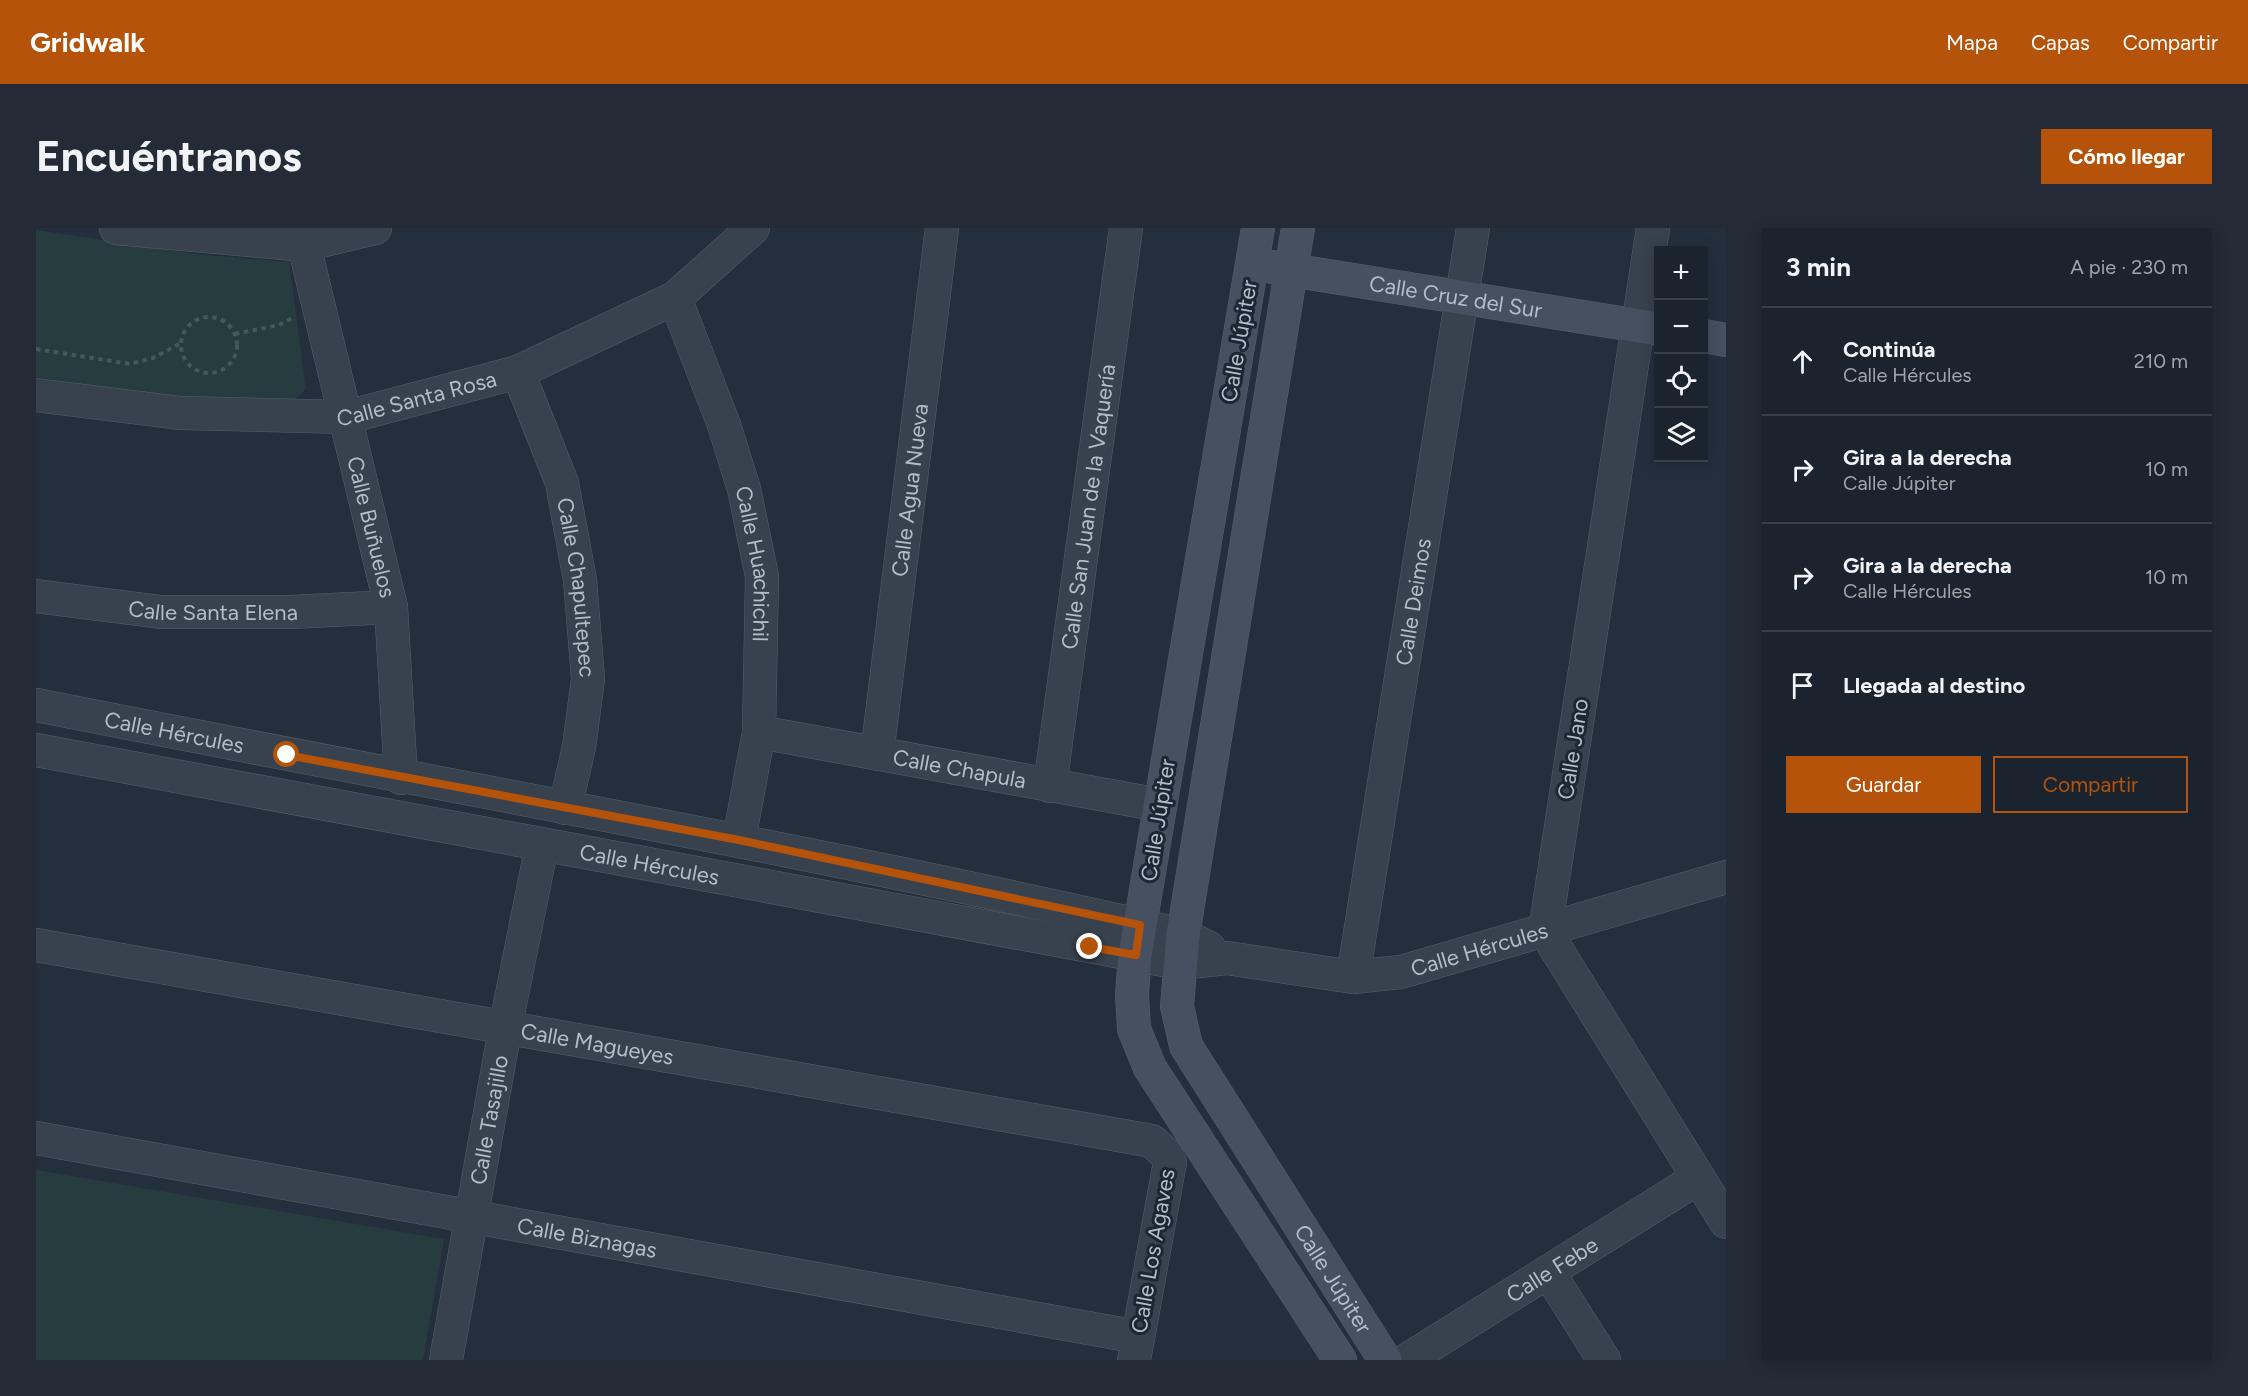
<!DOCTYPE html>
<html lang="es">
<meta charset="utf-8">
<style>
:root{--surface:#1b232e;--page:#242b36;--text:#f1f3f6;--muted:#a0a4aa;--line:#39404a;--accent:#b45309}
body{margin:0;font-family:Figtree,sans-serif;background:var(--page);color:var(--text)}
.controls{position:absolute;right:18px;top:18px;display:grid;overflow:hidden;border-radius:0px;box-shadow:0 3px 15px #0003}
.controls button{width:54px;height:54px;display:grid;place-items:center;padding:0;border:0;border-bottom:2px solid var(--line);background:var(--surface);color:var(--text);font:30px sans-serif}
.stop{position:absolute;width:18px;height:18px;margin:-14px;border:4px solid #b45309;border-radius:50%;background:#fff}
.stop.end{background:#b45309;border-color:#fff;box-shadow:0 2px 6px #0008}
.list{margin:0;padding:0;list-style:none}
h2{display:flex;justify-content:space-between;align-items:center;height:78px;margin:0;padding:0 24px;font-size:26px}
h2 small{font-size:20px;font-weight:400;color:var(--muted)}
.list li{display:grid;grid-template-columns:39px 1fr auto;gap:18px;align-items:center;box-sizing:border-box;height:108px;padding:0 24px;border-top:2px solid var(--line)}
.list b{display:block;font-size:22px;white-space:nowrap}
.list p{margin:0;font-size:20px;white-space:nowrap;color:var(--muted)}
.list em{font-size:20px;font-style:normal;color:var(--muted)}
.actions{display:flex;gap:12px;padding:18px 24px}
.actions a{flex:1;padding:14px 0;border:2px solid var(--accent);border-radius:0px;text-align:center;font-size:21px;color:var(--accent)}
.actions .main{background:var(--accent);color:#fff}
.icon{flex:none;width:33px;height:33px;fill:none;stroke:currentColor;stroke-width:2;stroke-linecap:round;stroke-linejoin:round}
.map{position:relative;flex:none;width:1690px;height:1132px;overflow:hidden;border-radius:0px}
header{display:flex;align-items:center;gap:36px;box-sizing:border-box;height:84px;padding:0 30px;background:var(--accent);color:#fff}
header strong{font-size:28px}
nav{display:flex;gap:33px;margin-inline-start:auto;font-size:21px}
.intro{display:flex;align-items:center;justify-content:space-between;box-sizing:border-box;height:144px;padding:0 36px}
h1{margin:0;font-size:42px}
.button{padding:15px 27px;border-radius:0px;background:var(--accent);color:#fff;font-size:21px;font-weight:700}
main{display:flex;gap:36px;padding:0 36px}
aside{flex:1;background:var(--surface);border-radius:0px;box-shadow:0 3px 15px #0003}
.map>svg:first-child{display:block}
.green{fill:#263c3f}
.lines{fill:none;stroke-linecap:round;stroke-linejoin:round}
.street-casing{stroke:#565f6c;stroke-width:34}
.secondary-casing{stroke:#565f6c;stroke-width:34}
.path{stroke:#44595c;stroke-width:4;stroke-dasharray:4.5 4.5;stroke-linecap:butt}
.street{stroke:#38414e;stroke-width:33}
.secondary{stroke:#465061;stroke-width:33}
.route{stroke:#b45309;stroke-width:8}
.labels{text-anchor:middle;dominant-baseline:central;stroke-width:6;stroke-linejoin:round;paint-order:stroke}
.street-label{font-size:22px;fill:#b4bcc9;stroke:#1d2633}
</style>
<header>
<strong>Gridwalk</strong>
<nav><a>Mapa</a><a>Capas</a><a>Compartir</a></nav>
</header>
<div class="intro"><h1>Encuéntranos</h1><a class="button">Cómo llegar</a></div>
<main>
<div class="map">
<svg width="1690" height="1132" viewBox="0 0 1690 1132">
<rect width="100%" height="100%" fill="#242f3e"/>
<g class="green">
<polygon points="0,2 160,26 253,34 270,161 253,176 217,182 0,149"/>
<polygon points="0,942 408,1011 387,1132 0,1132"/>
</g>
<g class="lines">
<defs>
<g id="street">
<polyline points="80,0 268,17 339,0"/>
<polyline points="1617,0 1509,703 1690,994"/>
<path id="s1" d="M268 17 355 379 365 550"/>
<path id="s2" d="M639 70 688 197 708 261 726 348 723 504 703 612"/>
<path id="s3" d="M482 144 526 255 544 352 552 451 543 519 529 580"/>
<path id="s4" d="M0 167 144 185 311 189 482 144 639 70 717 0"/>
<path id="s5" d="M0 368 125 384H255L355 379"/>
<path id="s6" d="M0 477C383 553 767 620 1147 707L1173 720"/>
<path id="s7" d="M723 504 1124 577"/>
<path id="s8" d="M0 522 1144 735 1191 730 1317 749 1365 744 1690 649"/>
<path id="s9" d="M841 526 906 0"/>
<path id="s10" d="M1014 558 1090 0"/>
<path id="s11" d="M0 717 1116 913 1130 926 1134 934 1098 1132"/>
<path id="s12" d="M1317 749 1437 0"/>
<path id="s13" d="M0 910 1102 1109"/>
<polyline points="1513,1045 1568,1132"/>
<path id="s14" d="M410 1132 469 801 506 617"/>
<path id="s15" d="M1371 1132 1662 950"/>
</g>
<g id="secondary">
<polyline points="1222,0 1099,727 1096,766 1098,801 1114,840 1304,1132"/>
<path id="s16" d="M1262 0 1147 707 1141 778 1150 818 1349 1132"/>
<path id="s17" d="M1236 39 1622 101"/>
<polyline points="1668,108 1690,112"/>
</g>
</defs>
<use href="#street" class="street-casing"/>
<use href="#secondary" class="secondary-casing"/>
<g class="path">
<circle cx="173" cy="117" r="28"/>
<polyline points="199,106 243,97 256,90"/>
<polyline points="0,121 94,136 117,130 145,115"/>
</g>
<use href="#street" class="street"/>
<use href="#secondary" class="secondary"/>
</g>
<g class="lines">
<polyline class="route" points="251,527 703,612 1104,697 1100,727 1054,719"/>
</g>
<g class="labels">
<g class="street-label">
<text stroke="none"><textPath href="#s17" startOffset="186">Calle Cruz del Sur</textPath></text>
<text transform="translate(1203 113) rotate(-80)">Calle Júpiter</text>
<text stroke="none"><textPath href="#s4" startOffset="384">Calle Santa Rosa</textPath></text>
<text stroke="none"><textPath href="#s9" startOffset="266">Calle Agua Nueva</textPath></text>
<text stroke="none"><textPath href="#s10" startOffset="282">Calle San Juan de la Vaquería</textPath></text>
<text stroke="none"><textPath href="#s1" startOffset="290">Calle Buñuelos</textPath></text>
<text stroke="none"><textPath href="#s2" startOffset="279">Calle Huachichil</textPath></text>
<text stroke="none"><textPath href="#s3" startOffset="225">Calle Chapultepec</textPath></text>
<text stroke="none"><textPath href="#s12" startOffset="380">Calle Deimos</textPath></text>
<text stroke="none"><textPath href="#s5" startOffset="178">Calle Santa Elena</textPath></text>
<text stroke="none"><textPath href="#s6" startOffset="141">Calle Hércules</textPath></text>
<text transform="translate(1537 521) rotate(-81)">Calle Jano</text>
<text stroke="none"><textPath href="#s7" startOffset="204">Calle Chapula</textPath></text>
<text transform="translate(1122 592) rotate(-81)">Calle Júpiter</text>
<text stroke="none"><textPath href="#s8" startOffset="624">Calle Hércules</textPath></text>
<text stroke="none"><textPath href="#s8" startOffset="1468">Calle Hércules</textPath></text>
<text stroke="none"><textPath href="#s11" startOffset="570">Calle Magueyes</textPath></text>
<text stroke="none"><textPath href="#s14" startOffset="244">Calle Tasajillo</textPath></text>
<text stroke="none"><textPath href="#s13" startOffset="560">Calle Biznagas</textPath></text>
<text transform="translate(1117 1023) rotate(-80)">Calle Los Agaves</text>
<text stroke="none"><textPath href="#s15" startOffset="171">Calle Febe</textPath></text>
<text stroke="none"><textPath href="#s16" startOffset="1104">Calle Júpiter</textPath></text>
</g>
</g>
</svg>
<div class="controls">
<button>+</button>
<button>−</button>
<button><svg class="icon" aria-label="locate" viewBox="0 0 24 24"><circle cx="12" cy="12" r="6"/><path d="M12 2v4M12 18v4M2 12h4M18 12h4"/></svg></button>
<button><svg class="icon" aria-label="layers" viewBox="0 0 24 24"><path d="M12 4l9 5-9 5-9-5zM3 14l9 5 9-5"/></svg></button>
</div>
<div class="stop" style="left:251px;top:527px"></div>
<div class="stop end" style="left:1054px;top:719px"></div>
</div>
<aside>
<h2>3 min<small>A pie · 230 m</small></h2>
<ul class="list">
<li><svg class="icon" aria-label="ahead" viewBox="0 0 24 24"><path d="M12 20V5M6 11l6-6 6 6"/></svg><div><b>Continúa</b><p>Calle Hércules</p></div><em>210 m</em></li>
<li><svg class="icon" aria-label="right" viewBox="0 0 24 24"><path d="M7 20v-9h11M14 6l5 5-5 5"/></svg><div><b>Gira a la derecha</b><p>Calle Júpiter</p></div><em>10 m</em></li>
<li><svg class="icon" aria-label="right" viewBox="0 0 24 24"><path d="M7 20v-9h11M14 6l5 5-5 5"/></svg><div><b>Gira a la derecha</b><p>Calle Hércules</p></div><em>10 m</em></li>
<li><svg class="icon" aria-label="arrive" viewBox="0 0 24 24"><path d="M6 21V4h12l-3 4 3 4H6"/></svg><div><b>Llegada al destino</b></div></li>
</ul>
<div class="actions"><a class="main">Guardar</a><a>Compartir</a></div>
</aside>
</main>
